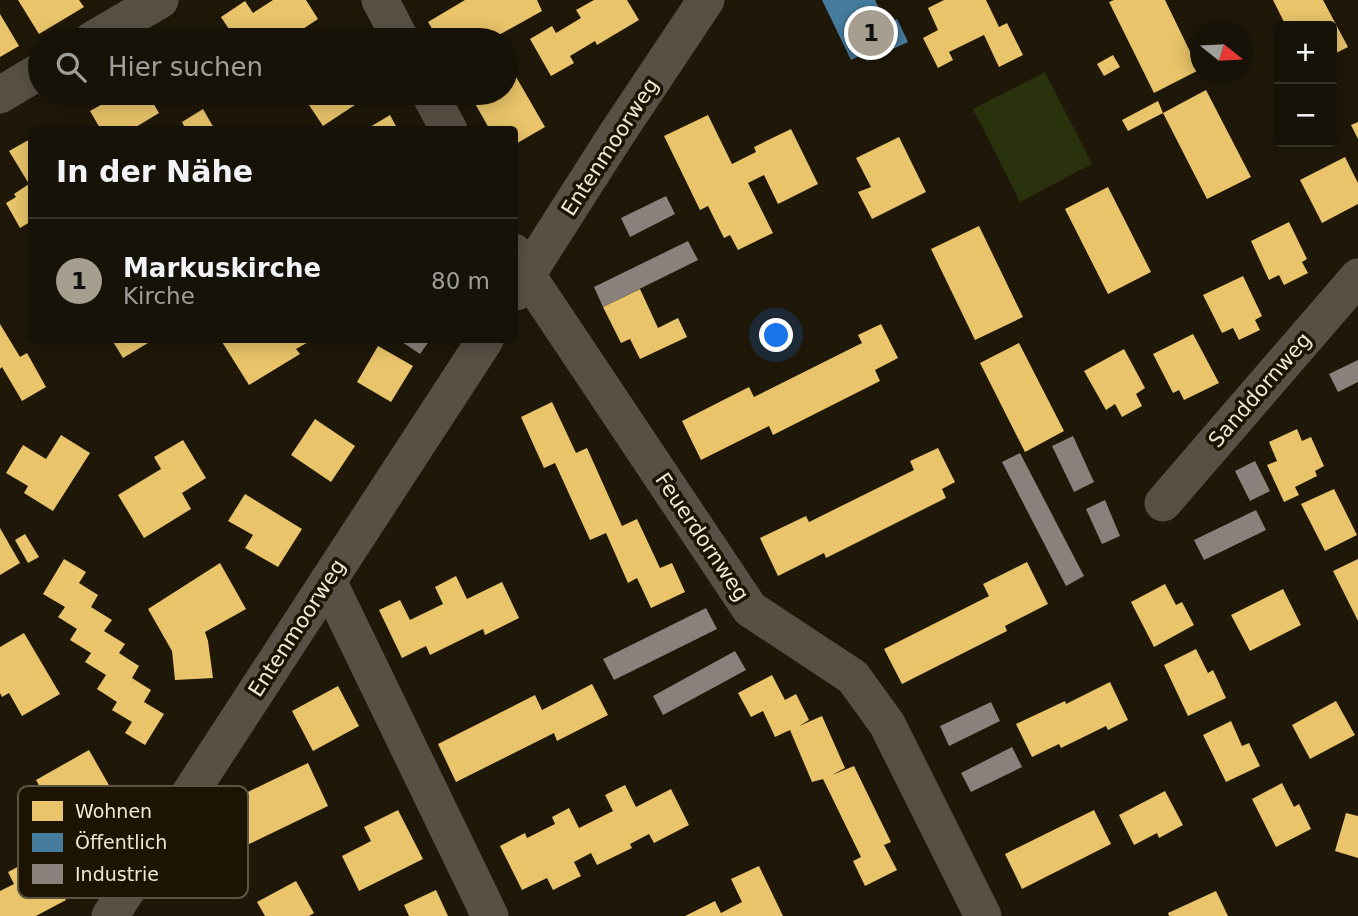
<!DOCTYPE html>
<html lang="de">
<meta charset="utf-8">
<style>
:root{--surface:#171207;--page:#201b11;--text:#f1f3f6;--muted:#9e9e9b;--line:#363228;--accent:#a69f8f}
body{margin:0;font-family:"DejaVu Sans",sans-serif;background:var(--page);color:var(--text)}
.controls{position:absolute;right:21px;top:21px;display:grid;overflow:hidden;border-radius:7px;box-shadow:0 4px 18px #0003}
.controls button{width:63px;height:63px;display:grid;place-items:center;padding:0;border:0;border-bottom:2px solid var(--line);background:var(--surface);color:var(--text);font:35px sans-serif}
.compass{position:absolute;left:1190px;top:21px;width:63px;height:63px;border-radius:50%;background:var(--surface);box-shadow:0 4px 18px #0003;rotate:108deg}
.you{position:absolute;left:777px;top:336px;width:24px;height:24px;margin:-18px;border:5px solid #fff;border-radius:50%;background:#1a73e8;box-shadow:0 0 0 10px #1a73e833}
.badge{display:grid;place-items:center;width:46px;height:46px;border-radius:50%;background:var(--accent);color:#111;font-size:23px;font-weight:700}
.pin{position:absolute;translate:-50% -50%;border:4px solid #fff;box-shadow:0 2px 7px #0006}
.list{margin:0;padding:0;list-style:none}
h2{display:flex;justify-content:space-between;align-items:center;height:91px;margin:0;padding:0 28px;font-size:30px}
h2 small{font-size:23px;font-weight:400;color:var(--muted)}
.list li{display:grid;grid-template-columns:46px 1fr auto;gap:21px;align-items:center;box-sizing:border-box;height:126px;padding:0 28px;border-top:2px solid var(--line)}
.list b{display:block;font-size:26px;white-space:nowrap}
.list p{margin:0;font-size:23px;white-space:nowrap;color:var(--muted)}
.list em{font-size:23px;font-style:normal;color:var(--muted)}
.icon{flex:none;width:38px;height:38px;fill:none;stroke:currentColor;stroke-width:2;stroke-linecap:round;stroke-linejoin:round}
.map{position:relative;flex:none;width:1358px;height:916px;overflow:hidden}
.search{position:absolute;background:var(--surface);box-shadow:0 4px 18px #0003;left:28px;top:28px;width:490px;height:77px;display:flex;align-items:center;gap:18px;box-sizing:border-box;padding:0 24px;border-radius:38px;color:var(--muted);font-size:26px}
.panel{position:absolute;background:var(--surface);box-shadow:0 4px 18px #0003;left:28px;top:126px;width:490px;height:217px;border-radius:7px}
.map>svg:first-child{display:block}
.green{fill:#2a310d}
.homes{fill:#e9c46a}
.public{fill:#457b9d}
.industry{fill:#8a817c}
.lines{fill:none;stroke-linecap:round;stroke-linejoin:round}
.minor{stroke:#595045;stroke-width:37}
.labels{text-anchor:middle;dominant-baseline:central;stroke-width:7;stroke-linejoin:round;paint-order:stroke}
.street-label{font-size:21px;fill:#efe8d7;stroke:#1c1401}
.key{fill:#1c1401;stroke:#5b5441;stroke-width:2}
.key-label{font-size:19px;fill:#efe8d7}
</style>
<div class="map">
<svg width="1358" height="916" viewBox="0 0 1358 916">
<rect width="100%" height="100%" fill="#1f1809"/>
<polygon class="green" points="1045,72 1092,164 1020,202 973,109"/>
<g class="homes">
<polygon points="18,0 79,0 84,7 39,34"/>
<polygon points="273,0 306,0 318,19 286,40 236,40 221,17 245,1 253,13"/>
<polygon points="465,0 537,0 542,11 490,40 439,40 428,22"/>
<polygon points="594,0 627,0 639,20 597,45 595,41 570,56 574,63 551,76 530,39 552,26 556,33 581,18 576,10"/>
<polygon points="944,0 986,0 999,27 1007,23 1023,55 999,67 984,35 949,52 953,60 938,68 923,38 938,30 928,8"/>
<polygon points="1114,0 1165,0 1199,70 1154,93 1109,2"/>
<polygon points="1273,0 1323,0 1348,47 1332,55 1332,26 1286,26"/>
<polygon points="0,14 19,46 0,57"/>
<polygon points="1113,55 1120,67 1104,76 1097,64"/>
<polygon points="515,75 545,127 514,145 514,130 490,130 473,100 485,93 506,93 506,80"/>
<polygon points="1206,90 1251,177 1207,199 1163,113"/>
<polygon points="103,93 147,93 159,113 131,130 101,130 90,111 108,101"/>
<polygon points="178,93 201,93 184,103"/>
<polygon points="314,93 373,93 323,126 305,99"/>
<polygon points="1158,101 1163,113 1128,131 1122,120"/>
<polygon points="203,109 215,130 186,130 182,122"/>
<polygon points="390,115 398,130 365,130"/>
<polygon points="708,115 732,164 756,152 754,147 791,129 818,184 778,204 764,175 748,183 773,233 738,250 730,235 724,238 708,206 700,210 664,136"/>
<polygon points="1358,122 1358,139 1351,125"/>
<polygon points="899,137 926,192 872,219 858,192 871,187 856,158"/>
<polygon points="32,138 32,217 29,219 30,222 20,228 6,203 16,197 14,194 29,184 9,151"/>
<polygon points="1345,157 1358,183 1358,204 1322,223 1300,180"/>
<polygon points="1108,187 1151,272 1108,294 1065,209"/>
<polygon points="1289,222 1307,259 1302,262 1308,273 1284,285 1279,275 1269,280 1251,241"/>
<polygon points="979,226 1023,317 975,340 931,249"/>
<polygon points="1243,276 1262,316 1255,320 1260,330 1239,340 1233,328 1222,333 1203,295"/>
<polygon points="640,289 658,328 678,318 687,337 640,359 630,339 621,343 603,307"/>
<polygon points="0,324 20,357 27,353 46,387 22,401 2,367 0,369"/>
<polygon points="881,324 898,358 875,370 880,381 773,435 769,426 701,460 682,421 749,387 754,397 862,343 858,335"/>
<polygon points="1193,334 1219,383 1184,400 1179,390 1173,393 1153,354"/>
<polygon points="112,340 153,340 123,358"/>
<polygon points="227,340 312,340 296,349 300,354 249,385 222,342"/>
<polygon points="1019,343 1064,431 1025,452 980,363"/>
<polygon points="378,346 413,366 391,402 357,382"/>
<polygon points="1124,349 1145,388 1136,394 1142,406 1122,417 1115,404 1106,410 1084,371"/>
<polygon points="552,402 576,453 587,448 622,526 637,519 660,568 672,563 685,592 651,608 637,578 628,583 606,533 590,540 555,463 544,468 521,417"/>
<polygon points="315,419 355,446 331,482 291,455"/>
<polygon points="1297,429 1302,441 1311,437 1324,466 1315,471 1317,476 1295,487 1299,495 1284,502 1267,465 1277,461 1269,442"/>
<polygon points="61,435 90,453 53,511 24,493 28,486 6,473 23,445 46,459"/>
<polygon points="183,440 206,478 182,493 191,509 144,538 118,495 161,469 154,457"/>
<polygon points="938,448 955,482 942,489 946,498 826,558 824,553 778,576 760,538 806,516 809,522 914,470 910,461"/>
<polygon points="1334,489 1357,535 1325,551 1301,504"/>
<polygon points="245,494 302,529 278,567 245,548 253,535 228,521"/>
<polygon points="0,528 20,563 0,575"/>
<polygon points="25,534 39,557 28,563 15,540"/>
<polygon points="64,559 86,572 79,583 98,595 91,607 112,620 104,631 125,644 119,653 139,666 132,678 151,690 144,702 164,714 145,745 125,733 132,722 112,710 117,702 97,689 106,675 85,662 91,653 70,640 77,629 58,617 65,607 43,594"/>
<polygon points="1358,559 1358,621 1333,571"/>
<polygon points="1027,562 1048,604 1005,626 1007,631 902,684 884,649 989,596 983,584"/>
<polygon points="220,563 246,609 205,632 208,641 213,678 175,680 172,651 148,609"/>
<polygon points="456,576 467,599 502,582 519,618 485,635 483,629 430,655 426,646 402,658 379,610 400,600 410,620 443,604 435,587"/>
<polygon points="1165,584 1176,605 1182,602 1194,625 1154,647 1131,602"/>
<polygon points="1283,589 1301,625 1250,651 1231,615"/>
<polygon points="24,633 60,694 22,716 9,693 2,697 0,693 0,647"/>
<polygon points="1196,649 1208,673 1213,670 1226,698 1188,716 1164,665"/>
<polygon points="772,675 785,700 796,694 809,720 799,726 822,716 845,768 832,775 854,766 891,842 884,845 897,870 865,886 853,861 861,857 823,779 812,782 790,730 775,737 763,711 751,717 738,693"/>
<polygon points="1110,682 1128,720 1108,730 1106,726 1061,748 1059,744 1032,757 1016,724 1065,701 1066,704"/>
<polygon points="592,684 608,715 557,741 554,733 456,782 438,744 535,695 542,710"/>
<polygon points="338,686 359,726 313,751 292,711"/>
<polygon points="1336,701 1355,735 1310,759 1292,725"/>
<polygon points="1231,721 1242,746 1249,743 1260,766 1226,782 1203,735"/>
<polygon points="89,750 122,808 83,830 93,847 72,859 55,830 62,826 36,780"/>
<polygon points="308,763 328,806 247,845 227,802"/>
<polygon points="1282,783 1294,807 1299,804 1311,829 1276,847 1252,799"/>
<polygon points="625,785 636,807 671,789 689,825 654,843 649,834 630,844 632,848 597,865 591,853 574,862 581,876 553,890 547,878 522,890 500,846 525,833 527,838 555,824 552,817 569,808 579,828 613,811 605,795"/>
<polygon points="1165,791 1183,825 1159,838 1157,833 1134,845 1119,815"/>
<polygon points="398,810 423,859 359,891 342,856 371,841 364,827"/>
<polygon points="1094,810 1111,844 1022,889 1005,854"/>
<polygon points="1346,813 1358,816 1358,858 1335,851"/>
<polygon points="42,854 66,900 36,916 0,916 0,891 14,884 8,872"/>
<polygon points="759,866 783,916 685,916 715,901 721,913 742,902 731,879"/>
<polygon points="296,881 314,913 309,916 265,916 257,902"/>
<polygon points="436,890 448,916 409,916 404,905"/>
<polygon points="1216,891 1228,916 1169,916 1168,913"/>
</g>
<polygon class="public" points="822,0 875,0 887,24 897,19 908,42 867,61 864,54 851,60"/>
<g class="industry">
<polygon points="666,196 675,214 630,237 621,218"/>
<polygon points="688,241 698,260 603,307 594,287"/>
<polygon points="403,340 430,340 420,354 402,342"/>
<polygon points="1358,360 1358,382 1338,392 1329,374"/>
<polygon points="1073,436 1094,482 1074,492 1052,446"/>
<polygon points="1020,453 1084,576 1066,586 1002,462"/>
<polygon points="1255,461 1270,491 1250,501 1235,471"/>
<polygon points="1105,500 1120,536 1102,544 1086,509"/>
<polygon points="1256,510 1266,530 1204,560 1194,540"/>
<polygon points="706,608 717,629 614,680 603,659"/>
<polygon points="735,651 746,670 663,715 653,696"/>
<polygon points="991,702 1000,721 949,746 940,726"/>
<polygon points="1012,747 1022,767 971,792 961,773"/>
</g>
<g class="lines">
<g class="minor">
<polyline points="380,0 401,40"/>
<polyline points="92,40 160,0"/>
<polyline points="429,93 449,130"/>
<polyline points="0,95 40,71"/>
<polyline points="514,252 527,275 750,609 853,677 887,724 983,916"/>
<polyline points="516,292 616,135 706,0"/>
<polyline points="1163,503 1358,277"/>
<polyline points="328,581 490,916"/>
<polyline points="110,916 485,340"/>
</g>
</g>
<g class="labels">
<g class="street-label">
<text transform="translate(610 147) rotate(-57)">Entenmoorweg</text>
<text transform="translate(1260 390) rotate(-49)">Sanddornweg</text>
<text transform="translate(702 537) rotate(56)">Feuerdornweg</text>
<text transform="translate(297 628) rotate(-57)">Entenmoorweg</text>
</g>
</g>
<rect x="18" y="786" width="230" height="112" rx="10" class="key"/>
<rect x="32" y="801" width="31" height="20" fill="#e9c46a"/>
<rect x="32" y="833" width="31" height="19" fill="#457b9d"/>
<rect x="32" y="864" width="31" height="20" fill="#8a817c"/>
<g class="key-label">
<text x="75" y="818">Wohnen</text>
<text x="75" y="849">Öffentlich</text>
<text x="75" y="881">Industrie</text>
</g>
</svg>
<div class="controls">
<button>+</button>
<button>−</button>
</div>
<svg class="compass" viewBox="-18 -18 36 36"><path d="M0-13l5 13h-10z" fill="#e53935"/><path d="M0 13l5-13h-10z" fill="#9e9e9b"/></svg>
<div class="you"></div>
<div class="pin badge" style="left:871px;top:33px">1</div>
<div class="search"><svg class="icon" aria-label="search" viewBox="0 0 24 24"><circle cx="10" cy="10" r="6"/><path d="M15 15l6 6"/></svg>Hier suchen</div>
<section class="panel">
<h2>In der Nähe<small></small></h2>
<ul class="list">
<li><span class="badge">1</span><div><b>Markuskirche</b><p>Kirche</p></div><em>80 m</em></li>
</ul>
</section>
</div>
